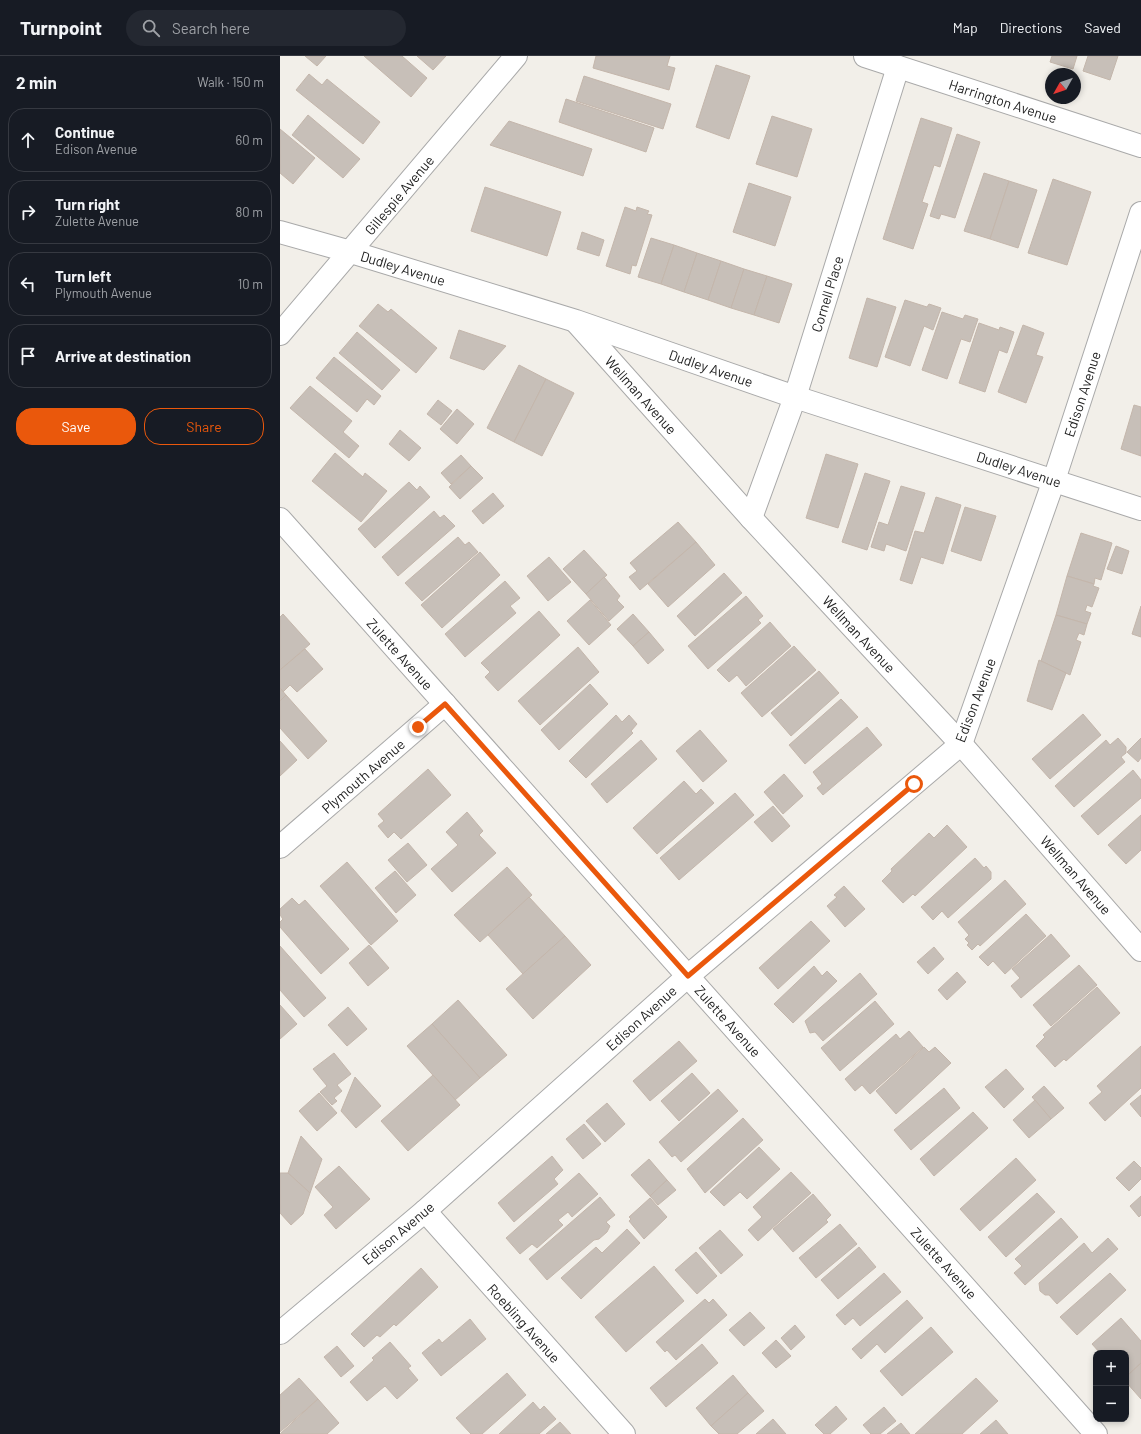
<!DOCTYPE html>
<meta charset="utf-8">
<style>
:root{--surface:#171b24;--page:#242831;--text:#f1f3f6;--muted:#9ea1a6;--line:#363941;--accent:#ea580c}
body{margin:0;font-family:Barlow,sans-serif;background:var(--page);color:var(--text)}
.controls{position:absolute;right:12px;bottom:12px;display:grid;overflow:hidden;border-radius:8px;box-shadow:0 2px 6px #0003}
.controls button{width:36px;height:36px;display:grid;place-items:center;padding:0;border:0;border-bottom:1px solid var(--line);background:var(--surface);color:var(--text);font:20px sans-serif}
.compass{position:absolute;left:765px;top:12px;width:36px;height:36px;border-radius:50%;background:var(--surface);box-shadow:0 2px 6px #0003;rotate:230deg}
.stop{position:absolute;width:12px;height:12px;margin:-9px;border:3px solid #ea580c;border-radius:50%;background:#fff}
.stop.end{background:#ea580c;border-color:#fff;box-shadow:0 1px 4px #0008}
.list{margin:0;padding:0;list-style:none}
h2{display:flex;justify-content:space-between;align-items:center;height:52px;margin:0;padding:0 16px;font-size:17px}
h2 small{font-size:13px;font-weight:400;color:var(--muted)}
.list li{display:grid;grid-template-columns:26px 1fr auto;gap:12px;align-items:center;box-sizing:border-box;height:64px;margin:0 8px 8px;padding:0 8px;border:1px solid var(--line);border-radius:16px}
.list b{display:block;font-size:15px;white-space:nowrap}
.list p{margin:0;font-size:13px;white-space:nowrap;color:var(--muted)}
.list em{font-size:13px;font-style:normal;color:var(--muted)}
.actions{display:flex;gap:8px;padding:12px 16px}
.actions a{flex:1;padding:9px 0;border:1px solid var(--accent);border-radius:16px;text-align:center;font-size:14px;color:var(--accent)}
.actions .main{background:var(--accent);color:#fff}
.icon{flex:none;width:22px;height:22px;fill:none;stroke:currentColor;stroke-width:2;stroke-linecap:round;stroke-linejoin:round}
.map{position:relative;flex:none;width:861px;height:1378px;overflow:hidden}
header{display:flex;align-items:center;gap:24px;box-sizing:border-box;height:56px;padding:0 20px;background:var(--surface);border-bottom:1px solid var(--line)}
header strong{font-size:19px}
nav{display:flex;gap:22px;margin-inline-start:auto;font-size:14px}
.search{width:280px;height:36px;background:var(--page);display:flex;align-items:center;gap:10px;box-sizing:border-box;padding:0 14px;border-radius:22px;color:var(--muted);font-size:15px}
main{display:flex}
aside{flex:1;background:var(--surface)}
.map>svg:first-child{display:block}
.building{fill:#c7bfb8;stroke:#c4b6ab}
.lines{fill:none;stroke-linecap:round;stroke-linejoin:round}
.minor-casing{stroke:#a9a9a9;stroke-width:24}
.minor{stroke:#fff;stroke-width:22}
.route{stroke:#ea580c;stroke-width:5}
.labels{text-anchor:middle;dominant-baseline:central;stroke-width:3.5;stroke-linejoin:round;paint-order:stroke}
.street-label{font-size:14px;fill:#222;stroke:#fff}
</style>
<header>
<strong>Turnpoint</strong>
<div class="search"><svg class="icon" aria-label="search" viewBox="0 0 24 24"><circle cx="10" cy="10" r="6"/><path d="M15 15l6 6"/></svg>Search here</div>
<nav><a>Map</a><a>Directions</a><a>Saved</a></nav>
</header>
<main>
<aside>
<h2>2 min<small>Walk · 150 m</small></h2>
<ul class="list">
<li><svg class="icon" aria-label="ahead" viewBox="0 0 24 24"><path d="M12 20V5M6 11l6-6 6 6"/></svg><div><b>Continue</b><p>Edison Avenue</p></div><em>60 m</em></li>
<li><svg class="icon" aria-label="right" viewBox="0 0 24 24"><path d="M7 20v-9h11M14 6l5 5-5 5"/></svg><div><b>Turn right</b><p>Zulette Avenue</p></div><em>80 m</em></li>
<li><svg class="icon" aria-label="left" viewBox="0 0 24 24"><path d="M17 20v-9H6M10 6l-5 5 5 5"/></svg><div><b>Turn left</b><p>Plymouth Avenue</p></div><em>10 m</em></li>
<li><svg class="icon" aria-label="arrive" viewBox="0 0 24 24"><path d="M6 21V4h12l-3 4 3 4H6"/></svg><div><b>Arrive at destination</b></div></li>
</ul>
<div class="actions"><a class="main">Save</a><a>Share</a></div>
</aside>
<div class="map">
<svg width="861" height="1378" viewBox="0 0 861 1378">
<rect width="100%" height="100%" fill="#f2efe9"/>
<g class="building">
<polygon points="25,0 46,0 37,10"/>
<polygon points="84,0 122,0 147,22 131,41"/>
<polygon points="137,0 166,0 153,14"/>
<polygon points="316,0 390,0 387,10 395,12 389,34 313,12"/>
<polygon points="772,0 797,0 793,13 770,6"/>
<polygon points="808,0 838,0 830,24 803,15"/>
<polygon points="436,9 470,20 449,83 416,71"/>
<polygon points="29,18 42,29 47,23 100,66 83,88 16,34"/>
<polygon points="304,20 391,48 383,73 296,45"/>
<polygon points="286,43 374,72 366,96 279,66"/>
<polygon points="28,59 80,103 63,122 12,79"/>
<polygon points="492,60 532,73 517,121 476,108"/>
<polygon points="641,62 672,72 660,111 654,109 642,146 648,148 633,193 603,183"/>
<polygon points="229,65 312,93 303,120 210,89"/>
<polygon points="0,73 35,102 13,128 0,117"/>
<polygon points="677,78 700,86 675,162 661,158 659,163 650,160"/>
<polygon points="704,117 729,125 710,183 684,175"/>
<polygon points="773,123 811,136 787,209 748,197"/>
<polygon points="729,125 757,134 738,192 710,183"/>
<polygon points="469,127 511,141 495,190 453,176"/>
<polygon points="205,131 281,156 267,200 191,175"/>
<polygon points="345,151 356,155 357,151 369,155 367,158 372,159 356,210 352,209 350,218 326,210"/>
<polygon points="302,176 324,184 319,200 297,193"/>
<polygon points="371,182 394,189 381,228 358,221"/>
<polygon points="394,189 417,197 404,236 381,228"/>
<polygon points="417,197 441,205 428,244 404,236"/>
<polygon points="441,205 464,213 451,252 428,244"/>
<polygon points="464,213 487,220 474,259 451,252"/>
<polygon points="487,220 512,228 499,267 474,259"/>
<polygon points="587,242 616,251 597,311 569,302"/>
<polygon points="625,244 647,251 649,248 661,252 653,274 644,270 630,310 605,301"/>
<polygon points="98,248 108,256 111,253 157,292 136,317 79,270"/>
<polygon points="662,256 683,263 685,259 698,263 690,286 681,283 667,323 642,314"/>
<polygon points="699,267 719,274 720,271 734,276 727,297 719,294 705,336 679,327"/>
<polygon points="743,269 764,277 756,299 763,301 746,347 718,336"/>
<polygon points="179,274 226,290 204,314 170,302"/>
<polygon points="77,276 120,314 102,334 59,297"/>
<polygon points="54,301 101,340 94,349 87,343 77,356 36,322"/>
<polygon points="239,309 266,323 234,386 207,372"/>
<polygon points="266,323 294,337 262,400 234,386"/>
<polygon points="30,330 72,365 63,376 79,390 69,402 10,352"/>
<polygon points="158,344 172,355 161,369 147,358"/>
<polygon points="854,349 861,351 861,400 841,393"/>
<polygon points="177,353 194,368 177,388 160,373"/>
<polygon points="120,374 141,392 129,405 109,388"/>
<polygon points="55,397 83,421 85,417 107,435 81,466 32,425"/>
<polygon points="546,398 578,408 558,472 526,462"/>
<polygon points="181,399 191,410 171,428 161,417"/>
<polygon points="191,410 203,422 180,443 169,431"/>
<polygon points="585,417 610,425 587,494 562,486"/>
<polygon points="129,426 137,434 140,430 150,441 95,492 78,473"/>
<polygon points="621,430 645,437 626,495 606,488 604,495 591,491 599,466 608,469"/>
<polygon points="213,437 224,450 203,468 192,455"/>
<polygon points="656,441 681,449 663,508 641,501 632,528 620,524 635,475 644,477"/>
<polygon points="685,451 716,460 701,505 671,495"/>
<polygon points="154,455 160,462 164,459 175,470 118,520 102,501"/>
<polygon points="398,466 416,486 360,534 349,521 357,515 350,507"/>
<polygon points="801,477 832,487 821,524 815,522 814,528 787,520"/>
<polygon points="178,481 185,489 189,486 198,496 142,545 125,527"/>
<polygon points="416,486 435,509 388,551 368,528"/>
<polygon points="836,490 849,495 842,518 827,513"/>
<polygon points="304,494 327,519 306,538 283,513"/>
<polygon points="200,496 220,519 162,572 141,549"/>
<polygon points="269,501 291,526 268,545 247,520"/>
<polygon points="444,517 462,537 415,580 397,560"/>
<polygon points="787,520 814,528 813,530 819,532 812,551 807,549 805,555 811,557 807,568 776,559"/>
<polygon points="324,521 340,540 337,544 344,551 329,565 306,538"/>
<polygon points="225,525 240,542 230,550 236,557 185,601 165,578"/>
<polygon points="466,540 483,560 478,564 481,567 428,613 408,590"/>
<polygon points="310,544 331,569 309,589 287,565"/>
<polygon points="861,550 861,581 852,578"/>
<polygon points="259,555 280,579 218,635 205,621 210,616 201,607"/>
<polygon points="3,558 30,588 0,614 0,561"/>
<polygon points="353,558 369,576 353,590 337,573"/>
<polygon points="776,559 807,568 804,579 799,577 796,584 801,586 790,619 761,605"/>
<polygon points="490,566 511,590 466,630 457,619 449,626 437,614"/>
<polygon points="369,576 384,594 368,608 353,590"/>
<polygon points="514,590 536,614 482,661 461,637"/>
<polygon points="298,591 319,616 260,669 238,645"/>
<polygon points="25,593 43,613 17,636 10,629 3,636 0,632 0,614"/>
<polygon points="759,604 786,617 772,654 747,645"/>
<polygon points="539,615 559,637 511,680 491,657"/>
<polygon points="310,628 328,648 279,694 261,674"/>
<polygon points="0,632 6,639 0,645"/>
<polygon points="6,639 47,685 28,703 0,672 0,645"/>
<polygon points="561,643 578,661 525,708 509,689"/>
<polygon points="803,658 821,679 770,723 752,703"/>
<polygon points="336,659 342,666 349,659 357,668 351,675 353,677 306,722 289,705"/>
<polygon points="587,671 602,689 543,739 537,732 542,728 533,716"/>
<polygon points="420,674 447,705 423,726 396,695"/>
<polygon points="838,682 846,691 846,697 841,701 845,706 794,751 775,730 826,684 830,689"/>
<polygon points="861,682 861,702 858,706 847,696"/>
<polygon points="361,684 377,703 327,747 311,728"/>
<polygon points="0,685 17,704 0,720"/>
<polygon points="148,713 171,739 121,783 114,776 108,782 98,770 104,765 98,758"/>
<polygon points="853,714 861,724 861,742 818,779 801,760"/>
<polygon points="504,718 523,740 503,758 484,736"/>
<polygon points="404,725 416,738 421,733 434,747 377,798 353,772"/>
<polygon points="455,737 474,759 399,824 380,802"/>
<polygon points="493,750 510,770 492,786 474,766"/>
<polygon points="187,756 203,775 199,779 216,797 172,836 151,813 178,789 166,776"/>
<polygon points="861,759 861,794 846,808 828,789"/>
<polygon points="667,769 687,791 635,840 633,838 623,847 602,825 612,815 611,813 649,777 654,782"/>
<polygon points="128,787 147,809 127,826 108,804"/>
<polygon points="695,802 704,812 706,810 711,816 711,823 668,862 662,855 653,864 641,851"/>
<polygon points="67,806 118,865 91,889 40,830"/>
<polygon points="227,811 252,839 200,886 174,859"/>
<polygon points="115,815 136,839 116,857 95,832"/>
<polygon points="725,824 746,848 700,890 698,888 692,894 687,889 689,887 685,883 689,879 678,866"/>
<polygon points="564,830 585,853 565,871 547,850 557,841 554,839"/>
<polygon points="249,841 285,880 243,918 208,879"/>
<polygon points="12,842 19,849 25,844 69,893 41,918 0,871 0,866 3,863 0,859 0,853"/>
<polygon points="746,858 766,880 725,918 713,905 708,910 699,901"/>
<polygon points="531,865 550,885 498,933 479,912"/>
<polygon points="771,878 790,900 741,942 731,930 740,922 732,913"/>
<polygon points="285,880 311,909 253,963 226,933"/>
<polygon points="89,889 109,912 88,930 69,907"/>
<polygon points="0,890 46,942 24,961 0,934"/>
<polygon points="654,891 664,903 648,918 637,906"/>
<polygon points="799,909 817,929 771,970 753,949"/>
<polygon points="534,910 542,920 547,915 557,925 513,967 494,948"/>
<polygon points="677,916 686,926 667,944 658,934"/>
<polygon points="580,917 597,938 543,985 535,976 530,977 525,965"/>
<polygon points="817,931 840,957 786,1005 784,1003 775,1011 756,990 765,981 763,979"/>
<polygon points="178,944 227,999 200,1022 152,968"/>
<polygon points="595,945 614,968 560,1015 541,992"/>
<polygon points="0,949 17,968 0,983"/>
<polygon points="68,951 87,973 67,990 48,969"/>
<polygon points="152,968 200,1022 175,1044 127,990"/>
<polygon points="629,975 643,991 590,1038 582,1029 575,1035 565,1023 616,978 620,983"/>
<polygon points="399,985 417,1005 370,1045 353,1025"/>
<polygon points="861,990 861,1032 825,1065 809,1047 822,1036 817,1030"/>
<polygon points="644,991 649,996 655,991 671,1007 616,1058 596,1035"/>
<polygon points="54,997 71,1018 57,1029 62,1035 54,1042 57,1045 52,1049 40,1036 47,1030 33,1013"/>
<polygon points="726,1013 744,1033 724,1052 705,1031"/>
<polygon points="412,1017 430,1037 399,1065 381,1045"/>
<polygon points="153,1019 180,1049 128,1095 101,1065"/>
<polygon points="75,1021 101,1050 76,1072 61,1055"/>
<polygon points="764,1030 784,1052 771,1063 752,1041"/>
<polygon points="664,1032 680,1052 631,1094 614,1074"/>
<polygon points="438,1033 458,1055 401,1106 395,1099 392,1101 379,1086"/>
<polygon points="39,1037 57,1057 37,1075 19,1055"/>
<polygon points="861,1039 861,1061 850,1048"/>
<polygon points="755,1044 771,1063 749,1082 733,1064"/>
<polygon points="327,1047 345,1068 325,1086 306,1065"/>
<polygon points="693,1056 708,1072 654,1120 640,1103"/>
<polygon points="463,1062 483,1084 425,1137 407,1113"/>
<polygon points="304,1068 321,1088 303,1103 286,1083"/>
<polygon points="21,1080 42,1103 30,1137 8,1117"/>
<polygon points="479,1091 500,1113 467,1143 460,1136 444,1150 430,1136"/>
<polygon points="272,1100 283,1114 274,1123 278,1128 234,1166 218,1147"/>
<polygon points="736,1102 756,1124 700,1175 680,1153"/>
<polygon points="369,1103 387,1124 370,1140 351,1119"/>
<polygon points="854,1105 861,1112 861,1123 849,1135 836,1122"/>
<polygon points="59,1110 90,1143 56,1173 44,1159 53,1151 35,1131"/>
<polygon points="511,1116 531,1137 478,1185 468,1174 482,1161 473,1151"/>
<polygon points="0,1117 8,1117 30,1137 23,1158 11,1169 0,1157"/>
<polygon points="299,1117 318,1138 292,1161 288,1156 278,1164 283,1169 257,1192 252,1188 240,1198 226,1182"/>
<polygon points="387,1124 396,1134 378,1149 370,1140"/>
<polygon points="757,1137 775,1156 726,1201 708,1181"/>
<polygon points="533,1138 551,1159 546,1164 548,1166 513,1196 493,1173"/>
<polygon points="861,1140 861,1159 859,1161 850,1150"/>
<polygon points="320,1141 335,1159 326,1166 330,1170 327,1176 319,1183 314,1184 267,1224 249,1203"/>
<polygon points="370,1142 387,1161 364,1183 349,1165 351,1163 349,1161"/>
<polygon points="781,1162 798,1181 745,1229 734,1217 742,1210 735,1203"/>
<polygon points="560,1168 577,1188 536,1222 519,1202"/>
<polygon points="347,1173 360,1187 301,1243 281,1222 316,1191 322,1197"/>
<polygon points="440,1174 463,1199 441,1218 419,1192"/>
<polygon points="828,1182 838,1193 777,1248 769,1239 765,1239 760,1235 759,1227 804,1187 812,1197"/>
<polygon points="579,1191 596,1211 558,1243 541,1224"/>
<polygon points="416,1196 437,1220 417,1238 395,1214"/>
<polygon points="374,1210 404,1245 346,1296 315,1261"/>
<polygon points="141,1212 158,1231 116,1270 114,1268 100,1281 97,1279 84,1291 71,1278"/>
<polygon points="604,1217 621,1236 580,1270 573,1262 565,1269 556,1259"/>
<polygon points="830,1217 846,1234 797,1279 780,1261"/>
<polygon points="425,1243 429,1247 433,1243 447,1259 396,1304 387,1294 385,1296 376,1286"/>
<polygon points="627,1244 643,1262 605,1297 597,1288 581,1303 572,1293"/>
<polygon points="470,1256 485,1272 464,1290 449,1274"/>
<polygon points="841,1262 861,1285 861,1307 846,1321 846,1297 820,1297 812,1288"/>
<polygon points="190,1263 206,1283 161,1320 142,1297 159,1283 162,1287"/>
<polygon points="515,1269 525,1281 511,1294 501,1282"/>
<polygon points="651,1271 673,1296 622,1340 600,1315"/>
<polygon points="496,1284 511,1300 496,1312 482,1297"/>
<polygon points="110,1286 131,1310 128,1312 138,1324 117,1343 105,1330 87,1345 70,1326 94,1304 92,1302"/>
<polygon points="422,1288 438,1307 386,1351 370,1332"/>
<polygon points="57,1290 74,1310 61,1321 44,1301"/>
<polygon points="861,1307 861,1343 846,1326 846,1321"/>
<polygon points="227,1317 246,1339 202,1378 191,1378 176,1362"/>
<polygon points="453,1319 468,1337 431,1370 416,1352"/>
<polygon points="19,1322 38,1343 0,1376 0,1339"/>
<polygon points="696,1322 718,1345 682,1378 635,1378"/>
<polygon points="468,1337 484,1355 457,1378 439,1378 431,1370"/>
<polygon points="38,1343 59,1367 47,1378 0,1378"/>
<polygon points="253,1346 260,1354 264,1350 276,1363 259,1378 219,1378"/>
<polygon points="556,1350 567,1363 550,1378 544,1378 535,1369"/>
<polygon points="604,1351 616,1365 600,1378 591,1378 583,1369"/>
<polygon points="493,1363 506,1378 476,1378"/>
<polygon points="716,1364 728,1378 700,1378"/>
<polygon points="280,1366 291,1378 266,1378"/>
<polygon points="621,1367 630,1378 607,1378"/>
</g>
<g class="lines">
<defs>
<g id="minor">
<polyline points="585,0 861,90"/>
<polyline points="0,176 71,196 296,265 515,341 861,453"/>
<polyline points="296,266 471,462 681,688 861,894"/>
<polyline points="0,278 236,0"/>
<polyline points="471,462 515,341 618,11"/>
<polyline points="0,463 816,1378"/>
<polyline points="0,791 165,648"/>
<polyline points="145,1155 344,1378"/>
<polyline points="0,1277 145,1155 408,920 681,688 774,424 861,157"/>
</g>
</defs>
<use href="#minor" class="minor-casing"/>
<use href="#minor" class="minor"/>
</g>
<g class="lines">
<polyline class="route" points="138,671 165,648 408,920 634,728"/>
</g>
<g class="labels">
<g class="street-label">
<text transform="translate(723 45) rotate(18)">Harrington Avenue</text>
<text transform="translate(119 139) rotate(-50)">Gillespie Avenue</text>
<text transform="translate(123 212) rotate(17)">Dudley Avenue</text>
<text transform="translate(547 238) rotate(-73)">Cornell Place</text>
<text transform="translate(431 312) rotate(19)">Dudley Avenue</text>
<text transform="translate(802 338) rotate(-72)">Edison Avenue</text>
<text transform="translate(361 339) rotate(48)">Wellman Avenue</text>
<text transform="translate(739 413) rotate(18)">Dudley Avenue</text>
<text transform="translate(579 578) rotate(47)">Wellman Avenue</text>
<text transform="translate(120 598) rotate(48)">Zulette Avenue</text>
<text transform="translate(695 644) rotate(-69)">Edison Avenue</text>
<text transform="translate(83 720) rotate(-41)">Plymouth Avenue</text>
<text transform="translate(796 819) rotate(49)">Wellman Avenue</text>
<text transform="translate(361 962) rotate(-42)">Edison Avenue</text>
<text transform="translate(448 965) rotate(48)">Zulette Avenue</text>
<text transform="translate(118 1177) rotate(-40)">Edison Avenue</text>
<text transform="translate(664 1207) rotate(48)">Zulette Avenue</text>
<text transform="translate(244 1267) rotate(48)">Roebling Avenue</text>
</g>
</g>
</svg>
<div class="controls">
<button>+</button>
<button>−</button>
</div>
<svg class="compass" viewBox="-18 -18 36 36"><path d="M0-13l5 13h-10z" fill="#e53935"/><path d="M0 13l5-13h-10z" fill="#9ea1a6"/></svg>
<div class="stop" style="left:634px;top:728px"></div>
<div class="stop end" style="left:138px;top:671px"></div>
</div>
</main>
